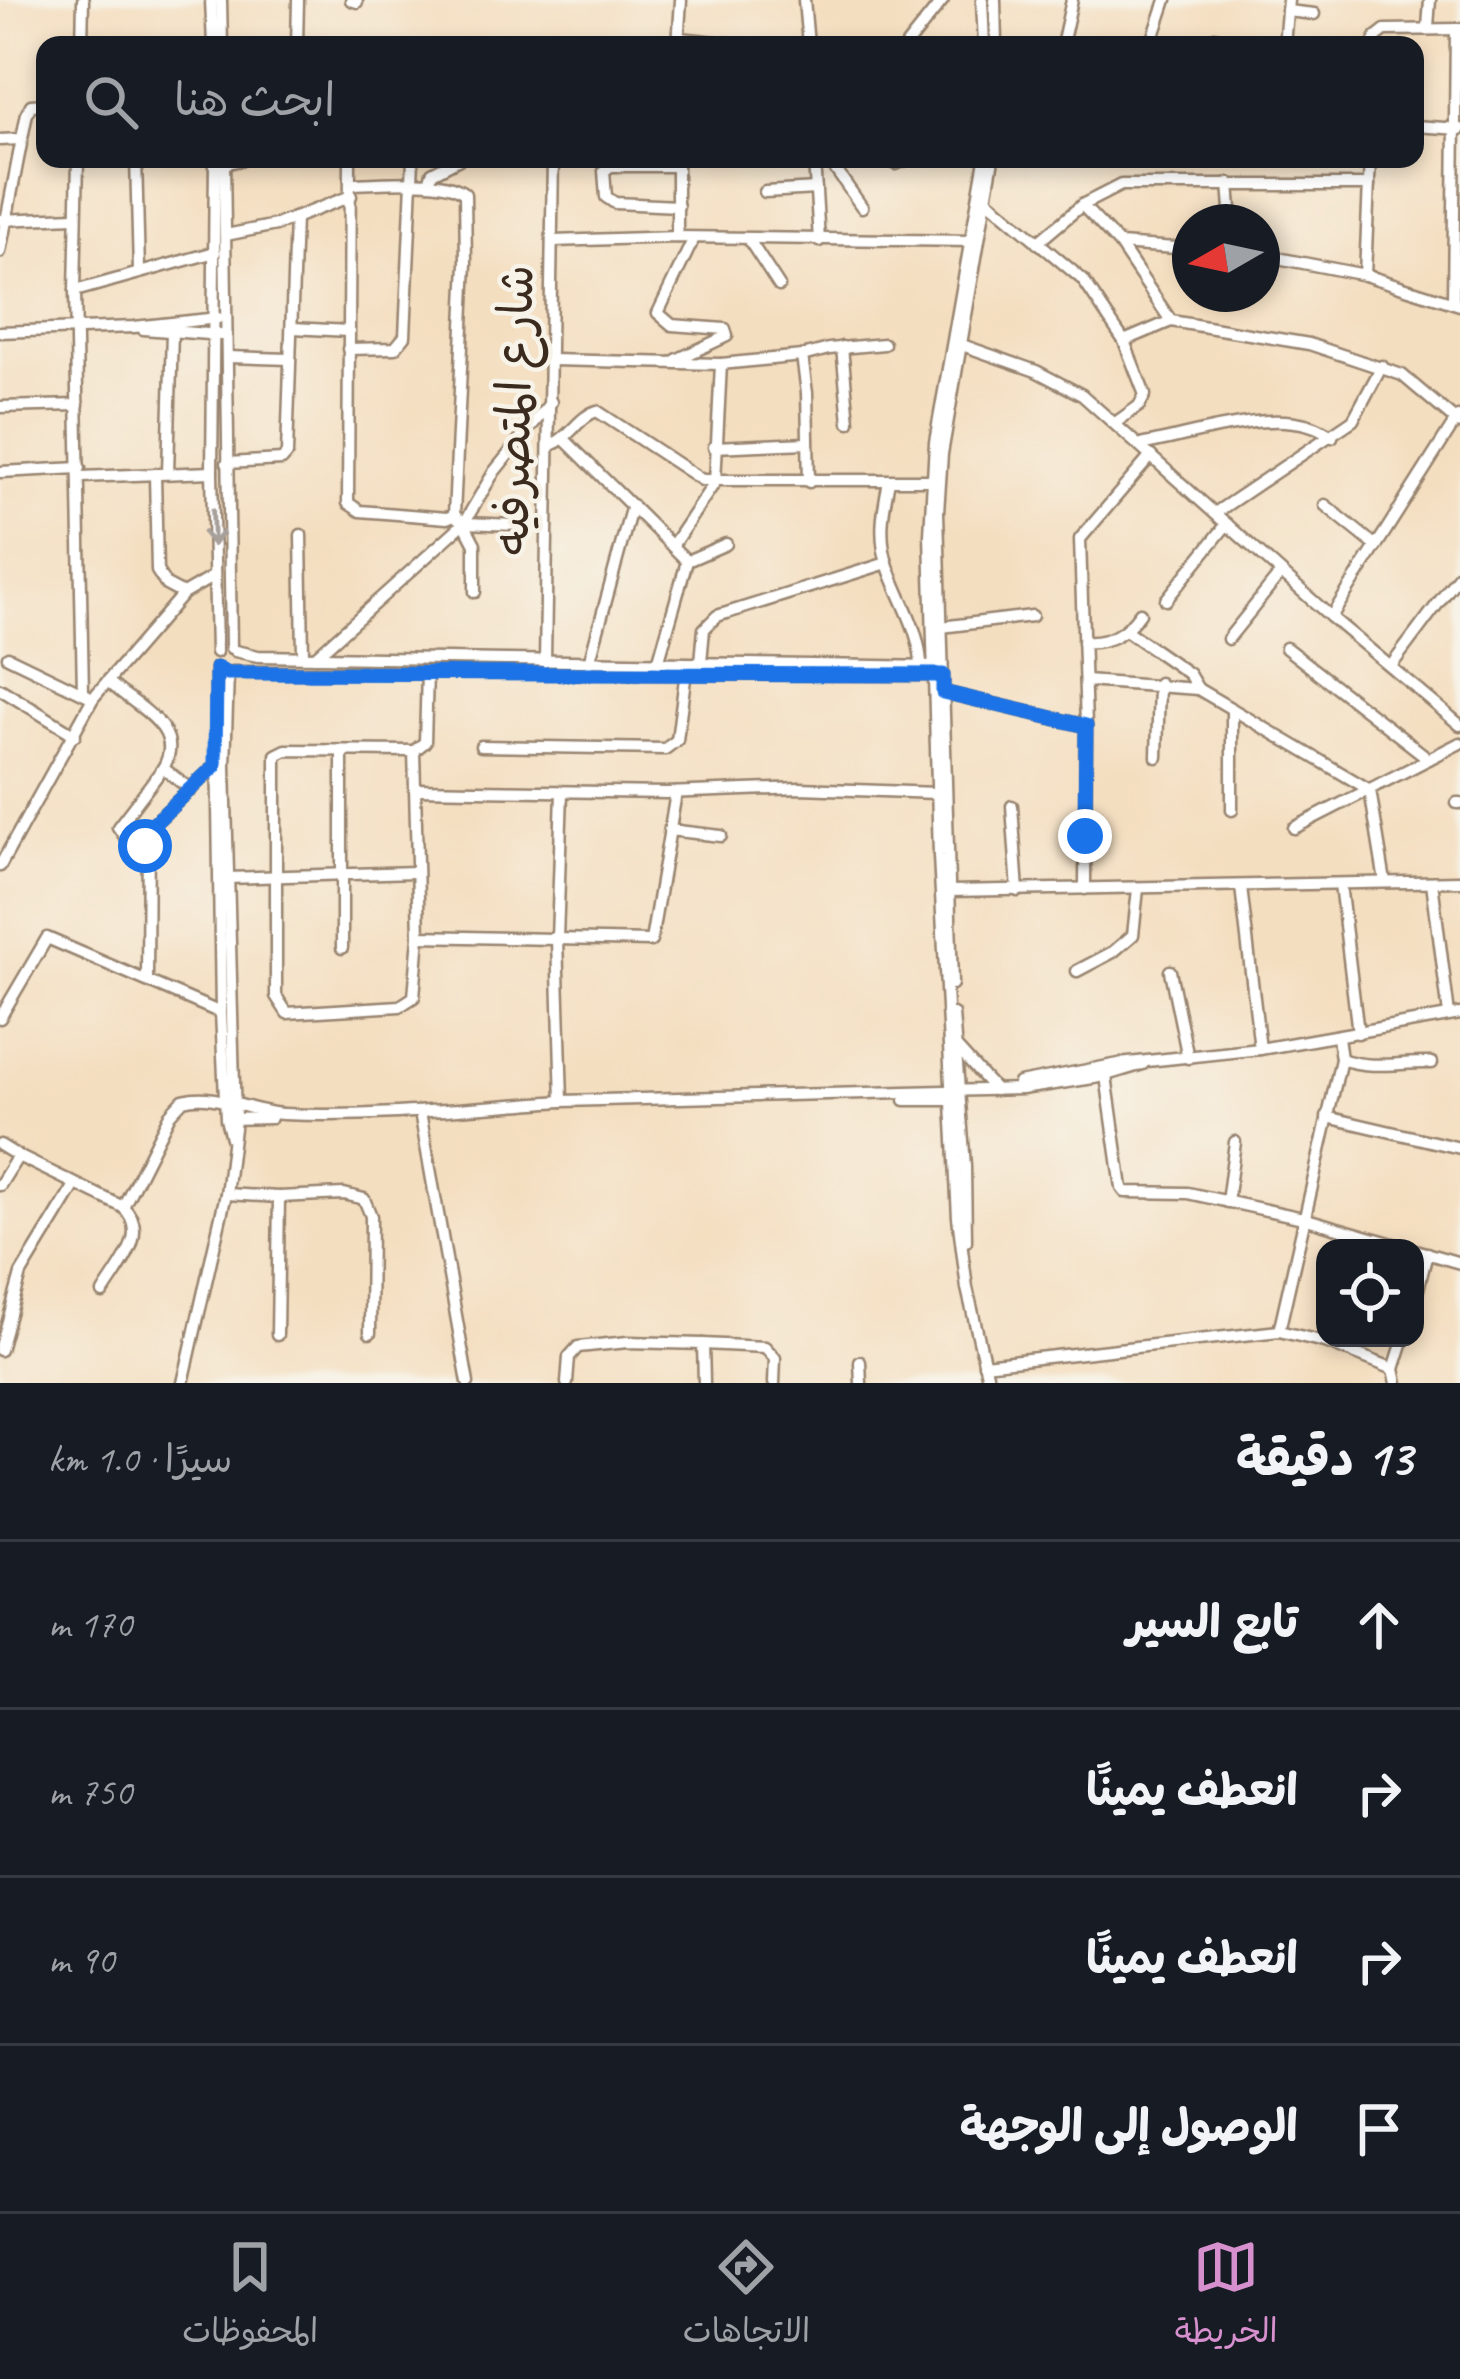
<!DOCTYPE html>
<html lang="ar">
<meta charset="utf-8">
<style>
:root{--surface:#171b24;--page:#242831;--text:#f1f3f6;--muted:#9ea1a6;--line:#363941;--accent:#d690ce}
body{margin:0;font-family:Caveat,"Playpen Sans Arabic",sans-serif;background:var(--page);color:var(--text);direction:rtl}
.controls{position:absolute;right:36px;bottom:36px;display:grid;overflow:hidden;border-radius:24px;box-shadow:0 6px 18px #0003}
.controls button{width:108px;height:108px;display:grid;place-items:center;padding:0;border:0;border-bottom:3px solid var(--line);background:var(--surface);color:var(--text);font:60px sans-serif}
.compass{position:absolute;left:1172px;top:204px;width:108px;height:108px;border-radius:50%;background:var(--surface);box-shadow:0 6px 18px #0003;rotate:261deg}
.stop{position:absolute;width:36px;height:36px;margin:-27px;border:9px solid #1a73e8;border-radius:50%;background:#fff}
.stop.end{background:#1a73e8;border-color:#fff;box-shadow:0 3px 12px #0008}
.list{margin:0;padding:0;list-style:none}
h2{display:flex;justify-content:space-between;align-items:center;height:156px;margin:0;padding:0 48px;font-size:51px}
h2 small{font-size:39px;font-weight:400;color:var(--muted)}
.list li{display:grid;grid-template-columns:78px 1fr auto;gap:36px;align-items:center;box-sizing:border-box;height:168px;padding:0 48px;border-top:3px solid var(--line)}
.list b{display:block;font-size:45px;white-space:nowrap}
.list em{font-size:39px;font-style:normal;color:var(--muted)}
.icon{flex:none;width:66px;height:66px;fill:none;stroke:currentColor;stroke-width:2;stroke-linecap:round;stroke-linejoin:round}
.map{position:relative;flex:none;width:1460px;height:1383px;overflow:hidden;direction:ltr}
.search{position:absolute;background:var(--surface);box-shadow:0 6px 18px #0003;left:36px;right:36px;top:36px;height:132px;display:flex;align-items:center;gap:30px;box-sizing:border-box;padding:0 42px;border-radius:24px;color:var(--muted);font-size:45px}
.sheet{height:828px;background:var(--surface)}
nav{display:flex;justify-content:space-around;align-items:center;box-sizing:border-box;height:168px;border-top:3px solid var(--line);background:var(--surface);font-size:33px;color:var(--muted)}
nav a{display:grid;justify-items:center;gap:6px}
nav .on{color:var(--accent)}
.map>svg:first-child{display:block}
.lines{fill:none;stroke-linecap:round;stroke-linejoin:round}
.minor-casing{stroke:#98846f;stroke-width:15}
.minor{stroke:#fff;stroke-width:10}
.oneway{stroke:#a79f9a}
.route{stroke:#1a73e8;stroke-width:15}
.labels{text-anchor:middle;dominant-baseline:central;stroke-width:9;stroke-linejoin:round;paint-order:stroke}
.street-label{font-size:48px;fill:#3b2a1e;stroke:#f7f3e8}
</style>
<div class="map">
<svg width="1460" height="1383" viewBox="0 0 1460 1383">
<rect width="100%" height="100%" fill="#f7f3e8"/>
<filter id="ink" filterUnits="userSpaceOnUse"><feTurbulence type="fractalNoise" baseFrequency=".00833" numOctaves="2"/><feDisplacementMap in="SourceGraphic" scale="24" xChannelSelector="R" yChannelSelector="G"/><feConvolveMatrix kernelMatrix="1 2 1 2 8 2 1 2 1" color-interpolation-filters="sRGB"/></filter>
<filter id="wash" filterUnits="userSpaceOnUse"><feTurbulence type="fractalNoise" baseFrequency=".004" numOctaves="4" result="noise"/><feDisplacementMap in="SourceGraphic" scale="48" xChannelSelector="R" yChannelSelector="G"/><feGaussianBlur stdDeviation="2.7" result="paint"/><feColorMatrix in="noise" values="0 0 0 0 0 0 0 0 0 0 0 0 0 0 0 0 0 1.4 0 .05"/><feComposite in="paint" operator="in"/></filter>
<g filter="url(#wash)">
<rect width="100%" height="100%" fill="#f4dec0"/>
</g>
<g filter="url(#ink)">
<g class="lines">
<defs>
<g id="minor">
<polyline points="211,0 213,45"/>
<polyline points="221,0 222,45"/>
<polyline points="351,0 357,2"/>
<polyline points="804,0 808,45"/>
<polyline points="982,0 984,45"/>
<polyline points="995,0 996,45"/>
<polyline points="1287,11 1314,14"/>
<polyline points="1428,27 1430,0"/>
<polyline points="1215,37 1238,45"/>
<polyline points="679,38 746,45"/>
<polyline points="82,45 83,0"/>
<polyline points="297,45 298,0"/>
<polyline points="678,45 681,0"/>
<polyline points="907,45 943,0"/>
<polyline points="1062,45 1072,0"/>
<polyline points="1151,45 1166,0"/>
<polyline points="1284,45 1288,0"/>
<polyline points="1373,45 1376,37 1385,30 1460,29"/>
<polyline points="1415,126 1460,129"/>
<polyline points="0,140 21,139"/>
<polyline points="78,159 75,291 83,692"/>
<polyline points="136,159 139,271"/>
<polyline points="215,159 212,472 216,652"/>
<polyline points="224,159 231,648"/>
<polyline points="350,159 348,503 360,511 447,518 454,515 464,523 547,526"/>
<polyline points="814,159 819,241"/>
<polyline points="828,159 862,207"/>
<polyline points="888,159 896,164 908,159"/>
<polyline points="985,159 935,442 930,535 939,856 958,1217 967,1288 989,1383"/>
<polyline points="677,162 677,237"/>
<polyline points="224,164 245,159"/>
<polyline points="677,166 611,166 604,171 606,197 615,203 678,206"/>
<polyline points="429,183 432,173 459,159"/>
<polyline points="1229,183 1232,222"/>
<path d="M351 184C378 184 447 176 465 194L466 263 454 515"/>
<polyline points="765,192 816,189"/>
<polyline points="989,201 1083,280 1124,341 1145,395 1139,406 1115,423"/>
<polyline points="1082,205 1119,244 1171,321"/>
<polyline points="0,220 75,217"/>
<polyline points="226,235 276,225 351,196"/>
<polyline points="749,240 779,286"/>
<polyline points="553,241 677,237 973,241"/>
<polyline points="1037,243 1082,205 1121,185 1369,185"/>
<polyline points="1119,244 1190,249"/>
<polyline points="0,252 27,113 31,105 45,104"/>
<polyline points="1262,255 1365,275 1460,305"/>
<polyline points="1365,275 1370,159"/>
<polyline points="75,291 215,252"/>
<polyline points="1453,302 1456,29"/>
<polyline points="293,328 348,331"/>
<polyline points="143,329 221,335"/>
<polyline points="0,332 134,327 218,318"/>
<polyline points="1124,341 1171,321 1309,344 1402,375 1460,424"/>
<polyline points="962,345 1036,371 1082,395 1331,617 1460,725"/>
<polyline points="842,347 849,422"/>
<polyline points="348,349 395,348 405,336 413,159"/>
<polyline points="227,357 290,359"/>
<polyline points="551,360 721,364 802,356"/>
<polyline points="676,360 727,336 725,329 672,325 658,313 694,238"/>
<polyline points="0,407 78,405"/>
<polyline points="565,440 687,561"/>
<path d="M551 445C570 438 579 416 597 411L702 480H930"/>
<path d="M1139 445C1191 437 1288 400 1332 437"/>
<polyline points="714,447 807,443"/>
<polyline points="227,463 282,460 287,454 295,218"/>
<polyline points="0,472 80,468"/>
<polyline points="168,473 172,331"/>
<polyline points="155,474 157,571 166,585 183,594"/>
<polyline points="81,477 212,472"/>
<path d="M889 481C883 510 878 537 888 566 899 599 920 629 921 665"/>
<polyline points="809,482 807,393 802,356 829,349 884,344"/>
<polyline points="1325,505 1376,546"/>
<polyline points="1215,513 1353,420 1382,366"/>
<polyline points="464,523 475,544 475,592"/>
<polyline points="301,535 303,656"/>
<polyline points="672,546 715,482 721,364"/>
<polyline points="1166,600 1227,524"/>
<polyline points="1331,617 1458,417"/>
<polyline points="941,627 1032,616"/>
<polyline points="1127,631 1189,674 1198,689"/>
<polyline points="1228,639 1281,573"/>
<path d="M1083 642C1109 644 1126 633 1140 613"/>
<polyline points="1286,648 1429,759"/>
<polyline points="235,651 258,656 939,667"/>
<polyline points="315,657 464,523 494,472 551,402"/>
<polyline points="545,662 553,159"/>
<polyline points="701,662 704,629 717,616 887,563"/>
<polyline points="589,663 632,505"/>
<polyline points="658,663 687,561 726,544"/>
<polyline points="1391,666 1460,574"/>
<polyline points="216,668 221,1013 226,1119 231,1138"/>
<polyline points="232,672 937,675"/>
<polyline points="1085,681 1198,689 1370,790 1385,882"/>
<path d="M109 682C132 705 188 727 163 768"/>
<polyline points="0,689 75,735"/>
<polyline points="943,692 1086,726"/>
<polyline points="93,698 183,594 214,576"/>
<polyline points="1232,709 1232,810"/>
<polyline points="481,746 665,749 677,740 686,671"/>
<polyline points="342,751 342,948"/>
<polyline points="414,751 286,750 276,755 276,996 287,1013 400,1006 414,997 419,936 414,751 425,742 427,672"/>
<polyline points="1157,757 1159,683"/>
<polyline points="415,789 666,793 800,788 936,793"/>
<polyline points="562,792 557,939 562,1101 1022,1089 1100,1077 1143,1064"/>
<polyline points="1457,803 1460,803"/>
<polyline points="1012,806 1018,891"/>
<polyline points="1294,828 1460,743"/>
<polyline points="669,830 721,836"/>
<polyline points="145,846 125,837 118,827 163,768 191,790"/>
<polyline points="0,866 93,698 8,657"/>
<polyline points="227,878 415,872"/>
<polyline points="1432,882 1449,1015"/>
<polyline points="1340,884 1358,1033"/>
<polyline points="1241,887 1260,1049"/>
<polyline points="1085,889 1086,726 1080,539 1151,456"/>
<polyline points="949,891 1460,881"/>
<polyline points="419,936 651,941 676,793"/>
<polyline points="1077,971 1113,952 1133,935 1138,889"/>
<polyline points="1170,971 1188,1058"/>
<polyline points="147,979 148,829 215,766"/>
<polyline points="952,984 938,512 942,454 993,159"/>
<polyline points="953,1014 965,1166 966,1241"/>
<polyline points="0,1018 47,938 221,1013"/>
<polyline points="957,1048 995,1090"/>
<path d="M1341 1059C1372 1070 1399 1062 1432 1063"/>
<polyline points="1106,1076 1122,1188 1125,1192 1188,1193 1303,1218 1407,1248"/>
<polyline points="1019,1083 1119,1064 1260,1049 1460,1014"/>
<polyline points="905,1100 958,1100"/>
<polyline points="420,1112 468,1383"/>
<polyline points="1327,1117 1460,1148"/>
<polyline points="230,1119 271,1118"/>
<polyline points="0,1145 18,1156"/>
<polyline points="0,1185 18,1156 123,1207"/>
<polyline points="226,1194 279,1197 277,1335"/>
<polyline points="279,1197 344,1194 364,1199 371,1216 370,1333"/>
<polyline points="1227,1202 1235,1142"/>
<polyline points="1415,1250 1460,1263"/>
<path d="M103 1293C119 1266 151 1233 123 1207L170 1114 183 1100C215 1091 249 1112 283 1114 375 1118 469 1108 562 1101"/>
<polyline points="1415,1302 1427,1253"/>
<polyline points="1279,1331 1341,1059 1338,1037"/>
<polyline points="703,1344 765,1347 775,1358 774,1383"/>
<polyline points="0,1350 21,1274 75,1185"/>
<polyline points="860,1362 861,1383"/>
<polyline points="984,1364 1279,1331 1328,1343 1394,1369"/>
<polyline points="183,1383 226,1194 235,1120 225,766 228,673"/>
<polyline points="567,1383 569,1357 578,1347 628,1342 703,1344 704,1383"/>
<polyline points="1397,1383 1394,1369 1404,1338"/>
</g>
</defs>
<use href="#minor" class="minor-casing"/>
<use href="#minor" class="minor"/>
</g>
<defs><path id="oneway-shaft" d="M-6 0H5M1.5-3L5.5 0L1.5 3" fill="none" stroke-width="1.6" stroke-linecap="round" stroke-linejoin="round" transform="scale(3)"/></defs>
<use class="oneway" href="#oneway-shaft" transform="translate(213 528) rotate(89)"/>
</g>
<g class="lines" filter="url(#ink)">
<polyline class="route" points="145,846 148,829 215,766 216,668 228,673 943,675 943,692 1086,726 1085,836"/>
</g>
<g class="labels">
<g class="street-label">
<text transform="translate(514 410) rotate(-89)">شارع المتصرفيه</text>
</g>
</g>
</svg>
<div class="controls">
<button><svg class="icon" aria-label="locate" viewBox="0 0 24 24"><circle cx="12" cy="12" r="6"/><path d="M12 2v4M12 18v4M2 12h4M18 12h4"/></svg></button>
</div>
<svg class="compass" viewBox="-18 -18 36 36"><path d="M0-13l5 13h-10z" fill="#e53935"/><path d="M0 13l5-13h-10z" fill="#9ea1a6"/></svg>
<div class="stop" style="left:145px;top:846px"></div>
<div class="stop end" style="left:1085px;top:836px"></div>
<div class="search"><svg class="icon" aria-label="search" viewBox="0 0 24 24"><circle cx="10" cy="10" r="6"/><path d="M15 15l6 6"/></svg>ابحث هنا</div>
</div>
<section class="sheet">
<h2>13 دقيقة<small>سيرًا · 1.0 km</small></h2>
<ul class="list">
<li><svg class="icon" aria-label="ahead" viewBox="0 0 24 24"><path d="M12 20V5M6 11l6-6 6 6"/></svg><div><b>تابع السير</b></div><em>170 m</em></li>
<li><svg class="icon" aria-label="right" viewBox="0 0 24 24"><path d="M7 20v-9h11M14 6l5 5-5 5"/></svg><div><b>انعطف يمينًا</b></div><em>750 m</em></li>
<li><svg class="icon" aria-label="right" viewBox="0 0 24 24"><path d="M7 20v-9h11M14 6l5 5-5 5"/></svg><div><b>انعطف يمينًا</b></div><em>90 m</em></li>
<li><svg class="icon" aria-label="arrive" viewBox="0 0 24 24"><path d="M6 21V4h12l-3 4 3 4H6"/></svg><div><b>الوصول إلى الوجهة</b></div></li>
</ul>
</section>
<nav>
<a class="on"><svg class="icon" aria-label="map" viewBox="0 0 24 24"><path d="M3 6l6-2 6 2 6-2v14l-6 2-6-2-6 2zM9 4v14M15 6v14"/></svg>الخريطة</a>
<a><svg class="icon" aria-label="directions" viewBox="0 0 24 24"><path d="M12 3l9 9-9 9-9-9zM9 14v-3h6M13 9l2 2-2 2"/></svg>الاتجاهات</a>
<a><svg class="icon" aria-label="saved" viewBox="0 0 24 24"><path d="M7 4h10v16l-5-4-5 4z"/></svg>المحفوظات</a>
</nav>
